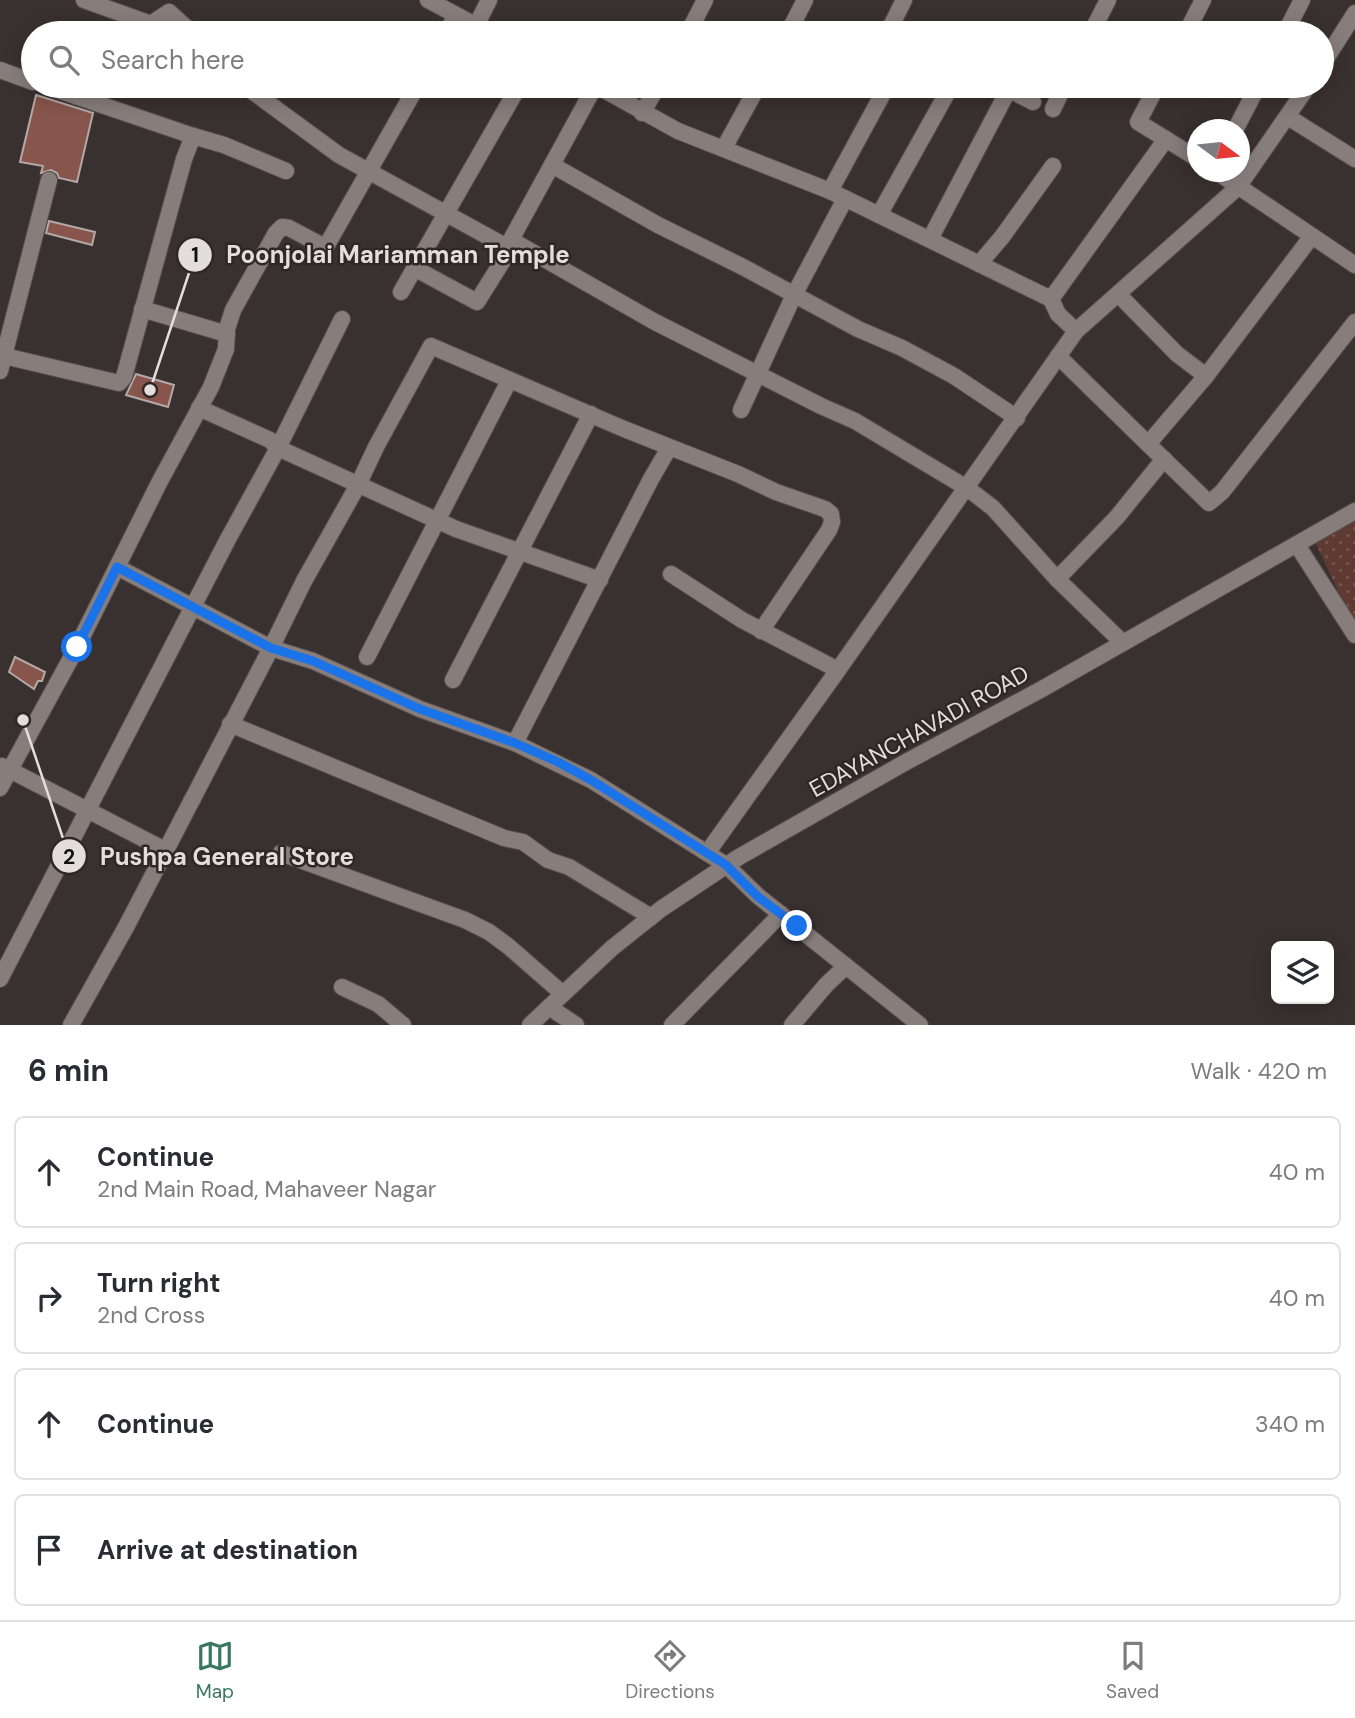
<!DOCTYPE html>
<meta charset="utf-8">
<style>
:root{--surface:#fff;--page:#f7f7f7;--text:#2b2b33;--muted:#7c7c81;--line:#e1e1e2;--accent:#397762}
body{margin:0;font-family:"DM Sans",sans-serif;background:var(--page);color:var(--text)}
.controls{position:absolute;right:21px;bottom:21px;display:grid;overflow:hidden;border-radius:10px;box-shadow:0 4px 18px #0003}
.controls button{width:63px;height:63px;display:grid;place-items:center;padding:0;border:0;border-bottom:2px solid var(--line);background:var(--surface);color:var(--text);font:35px sans-serif}
.compass{position:absolute;left:1187px;top:119px;width:63px;height:63px;border-radius:50%;background:var(--surface);box-shadow:0 4px 18px #0003;rotate:105deg}
.stop{position:absolute;width:21px;height:21px;margin:-16px;border:5px solid #1a73e8;border-radius:50%;background:#fff}
.stop.end{background:#1a73e8;border-color:#fff;box-shadow:0 2px 7px #0008}
.list{margin:0;padding:0;list-style:none}
h2{display:flex;justify-content:space-between;align-items:center;height:91px;margin:0;padding:0 28px;font-size:30px}
h2 small{font-size:23px;font-weight:400;color:var(--muted)}
.list li{display:grid;grid-template-columns:46px 1fr auto;gap:21px;align-items:center;box-sizing:border-box;height:112px;margin:0 14px 14px;padding:0 14px;border:2px solid var(--line);border-radius:10px}
.list b{display:block;font-size:26px;white-space:nowrap}
.list p{margin:0;font-size:23px;white-space:nowrap;color:var(--muted)}
.list em{font-size:23px;font-style:normal;color:var(--muted)}
.icon{flex:none;width:38px;height:38px;fill:none;stroke:currentColor;stroke-width:2;stroke-linecap:round;stroke-linejoin:round}
.map{position:relative;flex:none;width:1355px;height:1025px;overflow:hidden}
.search{position:absolute;background:var(--surface);box-shadow:0 4px 18px #0003;left:21px;right:21px;top:21px;height:77px;display:flex;align-items:center;gap:18px;box-sizing:border-box;padding:0 24px;border-radius:38px;color:var(--muted);font-size:26px}
.sheet{height:595px;background:var(--surface)}
nav{display:flex;justify-content:space-around;align-items:center;box-sizing:border-box;height:98px;border-top:2px solid var(--line);background:var(--surface);font-size:19px;color:var(--muted)}
nav a{display:grid;justify-items:center;gap:4px}
nav .on{color:var(--accent)}
.map>svg:first-child{display:block}
.grass{fill:url(#grass-dots)}
.building{fill:#87554c;stroke:#b3a9a7;stroke-width:2}
.lines{fill:none;stroke-linecap:round;stroke-linejoin:round}
.street-casing{stroke:#57504f;stroke-width:18}
.street{stroke:#877e7c;stroke-width:16}
.route{stroke:#1a73e8;stroke-width:9}
.labels{text-anchor:middle;dominant-baseline:central;stroke-width:5;stroke-linejoin:round;paint-order:stroke}
.street-label{font-size:23px;fill:#e3dedd;stroke:#2f2726}
.leader{fill:none;stroke:#e3dedd;stroke-width:2.5}
.callout-dot{fill:#e3dedd;stroke:#2f2726;stroke-width:2.5}
.mark-label{font-size:21px;text-anchor:middle;font-weight:bold;fill:#111}
.callout-label{font-size:24px;text-anchor:middle;font-weight:bold;fill:#e3dedd;stroke:#2f2726;stroke-width:5;stroke-linejoin:round;paint-order:stroke}
</style>
<div class="map">
<svg width="1355" height="1025" viewBox="0 0 1355 1025">
<defs>
<pattern id="grass-dots" width="8" height="8" patternUnits="userSpaceOnUse" patternTransform="scale(1.75)"><rect width="8" height="8" fill="#5f3a33"/><path d="M2 2h.1M6 6h.1" fill="none" stroke="#765650" stroke-width="1.8" stroke-linecap="round"/></pattern>
</defs>
<rect width="100%" height="100%" fill="#393130"/>
<polygon class="grass" points="1355,511 1355,628 1312,535"/>
<g class="building">
<polygon points="36,95 93,113 77,182 59,178 57,173 51,170 41,173 43,166 20,162"/>
<polygon points="49,221 95,232 92,245 46,233"/>
<polygon points="136,374 174,385 168,407 126,395"/>
<polygon points="15,657 45,672 42,681 38,681 34,689 9,672"/>
</g>
<g class="lines">
<defs>
<g id="street">
<polyline points="84,0 151,24 169,12 192,33"/>
<polyline points="428,0 490,33"/>
<polyline points="476,26 489,0"/>
<polyline points="446,33 456,16"/>
<polyline points="688,33 705,0"/>
<polyline points="788,33 805,0"/>
<polyline points="901,33 890,28 904,0"/>
<polyline points="1091,33 1108,0"/>
<polyline points="1186,33 1203,0"/>
<polyline points="1285,33 1302,0"/>
<polyline points="1322,65 1355,13"/>
<polyline points="0,70 33,82"/>
<polyline points="46,86 193,136 224,145 286,171"/>
<polyline points="245,86 339,155 507,247"/>
<polyline points="597,86 678,131 830,191 1051,299 1166,139"/>
<polyline points="1002,86 1033,102"/>
<polyline points="1157,86 1138,122 1198,159"/>
<polyline points="1053,109 1064,86"/>
<polyline points="642,113 658,86"/>
<polyline points="1288,117 1355,159"/>
<polyline points="1235,130 1258,86"/>
<polyline points="724,148 758,86"/>
<polyline points="552,165 658,225 743,267 858,329 902,348 954,376 1017,418"/>
<polyline points="1217,172 1355,265"/>
<polyline points="830,191 887,86"/>
<polyline points="879,215 951,86"/>
<polyline points="930,239 1009,89"/>
<polyline points="511,240 655,322 821,406 855,421 967,488 993,508 1057,579 1123,643"/>
<polyline points="979,264 1002,237 1053,166"/>
<polyline points="414,268 477,302 502,262 507,247 595,86"/>
<polyline points="401,292 519,86"/>
<polyline points="1118,294 1177,354 1206,376"/>
<polyline points="1051,299 1058,314 1076,331"/>
<polyline points="142,309 227,334"/>
<polyline points="0,355 119,383 124,377 184,159 193,136"/>
<polyline points="1058,356 1148,444 1206,376 1312,236"/>
<polyline points="0,371 49,180"/>
<polyline points="199,408 270,440 278,448 456,529 600,580"/>
<polyline points="741,410 794,295 845,199"/>
<polyline points="1148,444 1209,503 1222,492 1355,322"/>
<polyline points="1297,545 1355,635"/>
<polyline points="671,574 742,620 838,670 1076,331 1238,187 1308,86"/>
<polyline points="1057,579 1117,517 1164,459"/>
<polyline points="761,631 829,530 832,522 831,514 825,509 776,492 738,474 624,429 431,346 376,447 358,485 304,581 271,648 313,661 420,709 515,743 591,780 726,865 758,896 920,1025"/>
<polyline points="367,657 509,381"/>
<polyline points="453,680 591,414"/>
<polyline points="230,724 504,838 523,842 548,860 569,867 651,917"/>
<polyline points="515,743 651,479 669,448"/>
<polyline points="2,766 165,850"/>
<polyline points="0,788 77,647 160,481 211,387 226,349 227,329 233,310 276,233 282,227 289,228 323,246 328,243 417,86"/>
<polyline points="281,853 465,920 489,932 508,946 563,994"/>
<polyline points="707,853 838,670"/>
<polyline points="0,979 228,539 278,448 342,319"/>
<polyline points="342,987 378,1004 403,1025"/>
<polyline points="549,1007 576,1025"/>
<polyline points="71,1025 126,927 271,648 117,567"/>
<polyline points="530,1025 612,948 661,909 739,857 906,762 1042,689 1355,511"/>
<polyline points="672,1025 781,914"/>
<polyline points="792,1025 826,985 846,966"/>
</g>
</defs>
<use href="#street" class="street-casing"/>
<use href="#street" class="street"/>
</g>
<g class="lines">
<polyline class="route" points="77,647 117,567 271,648 313,661 420,709 515,743 558,762 591,780 726,865 758,897 797,926"/>
</g>
<g class="labels">
<g class="street-label">
<text transform="translate(919 731) rotate(-29)">EDAYANCHAVADI ROAD</text>
</g>
</g>
<path class="leader" d="M150 390L195 255M23 720L69 856"/>
<g class="callout-dot">
<circle cx="150" cy="390" r="7"/>
<circle cx="23" cy="720" r="7"/>
<circle cx="195" cy="255" r="18"/>
<circle cx="69" cy="856" r="18"/>
</g>
<g class="mark-label">
<text x="195" y="262">1</text>
<text x="69" y="864">2</text>
</g>
<g class="callout-label">
<text x="398" y="263">Poonjolai Mariamman Temple</text>
<text x="227" y="865">Pushpa General Store</text>
</g>
</svg>
<div class="controls">
<button><svg class="icon" aria-label="layers" viewBox="0 0 24 24"><path d="M12 4l9 5-9 5-9-5zM3 14l9 5 9-5"/></svg></button>
</div>
<svg class="compass" viewBox="-18 -18 36 36"><path d="M0-13l5 13h-10z" fill="#e53935"/><path d="M0 13l5-13h-10z" fill="#7c7c81"/></svg>
<div class="stop" style="left:77px;top:647px"></div>
<div class="stop end" style="left:797px;top:926px"></div>
<div class="search"><svg class="icon" aria-label="search" viewBox="0 0 24 24"><circle cx="10" cy="10" r="6"/><path d="M15 15l6 6"/></svg>Search here</div>
</div>
<section class="sheet">
<h2>6 min<small>Walk · 420 m</small></h2>
<ul class="list">
<li><svg class="icon" aria-label="ahead" viewBox="0 0 24 24"><path d="M12 20V5M6 11l6-6 6 6"/></svg><div><b>Continue</b><p>2nd Main Road, Mahaveer Nagar</p></div><em>40 m</em></li>
<li><svg class="icon" aria-label="right" viewBox="0 0 24 24"><path d="M7 20v-9h11M14 6l5 5-5 5"/></svg><div><b>Turn right</b><p>2nd Cross</p></div><em>40 m</em></li>
<li><svg class="icon" aria-label="ahead" viewBox="0 0 24 24"><path d="M12 20V5M6 11l6-6 6 6"/></svg><div><b>Continue</b></div><em>340 m</em></li>
<li><svg class="icon" aria-label="arrive" viewBox="0 0 24 24"><path d="M6 21V4h12l-3 4 3 4H6"/></svg><div><b>Arrive at destination</b></div></li>
</ul>
</section>
<nav>
<a class="on"><svg class="icon" aria-label="map" viewBox="0 0 24 24"><path d="M3 6l6-2 6 2 6-2v14l-6 2-6-2-6 2zM9 4v14M15 6v14"/></svg>Map</a>
<a><svg class="icon" aria-label="directions" viewBox="0 0 24 24"><path d="M12 3l9 9-9 9-9-9zM9 14v-3h6M13 9l2 2-2 2"/></svg>Directions</a>
<a><svg class="icon" aria-label="saved" viewBox="0 0 24 24"><path d="M7 4h10v16l-5-4-5 4z"/></svg>Saved</a>
</nav>
